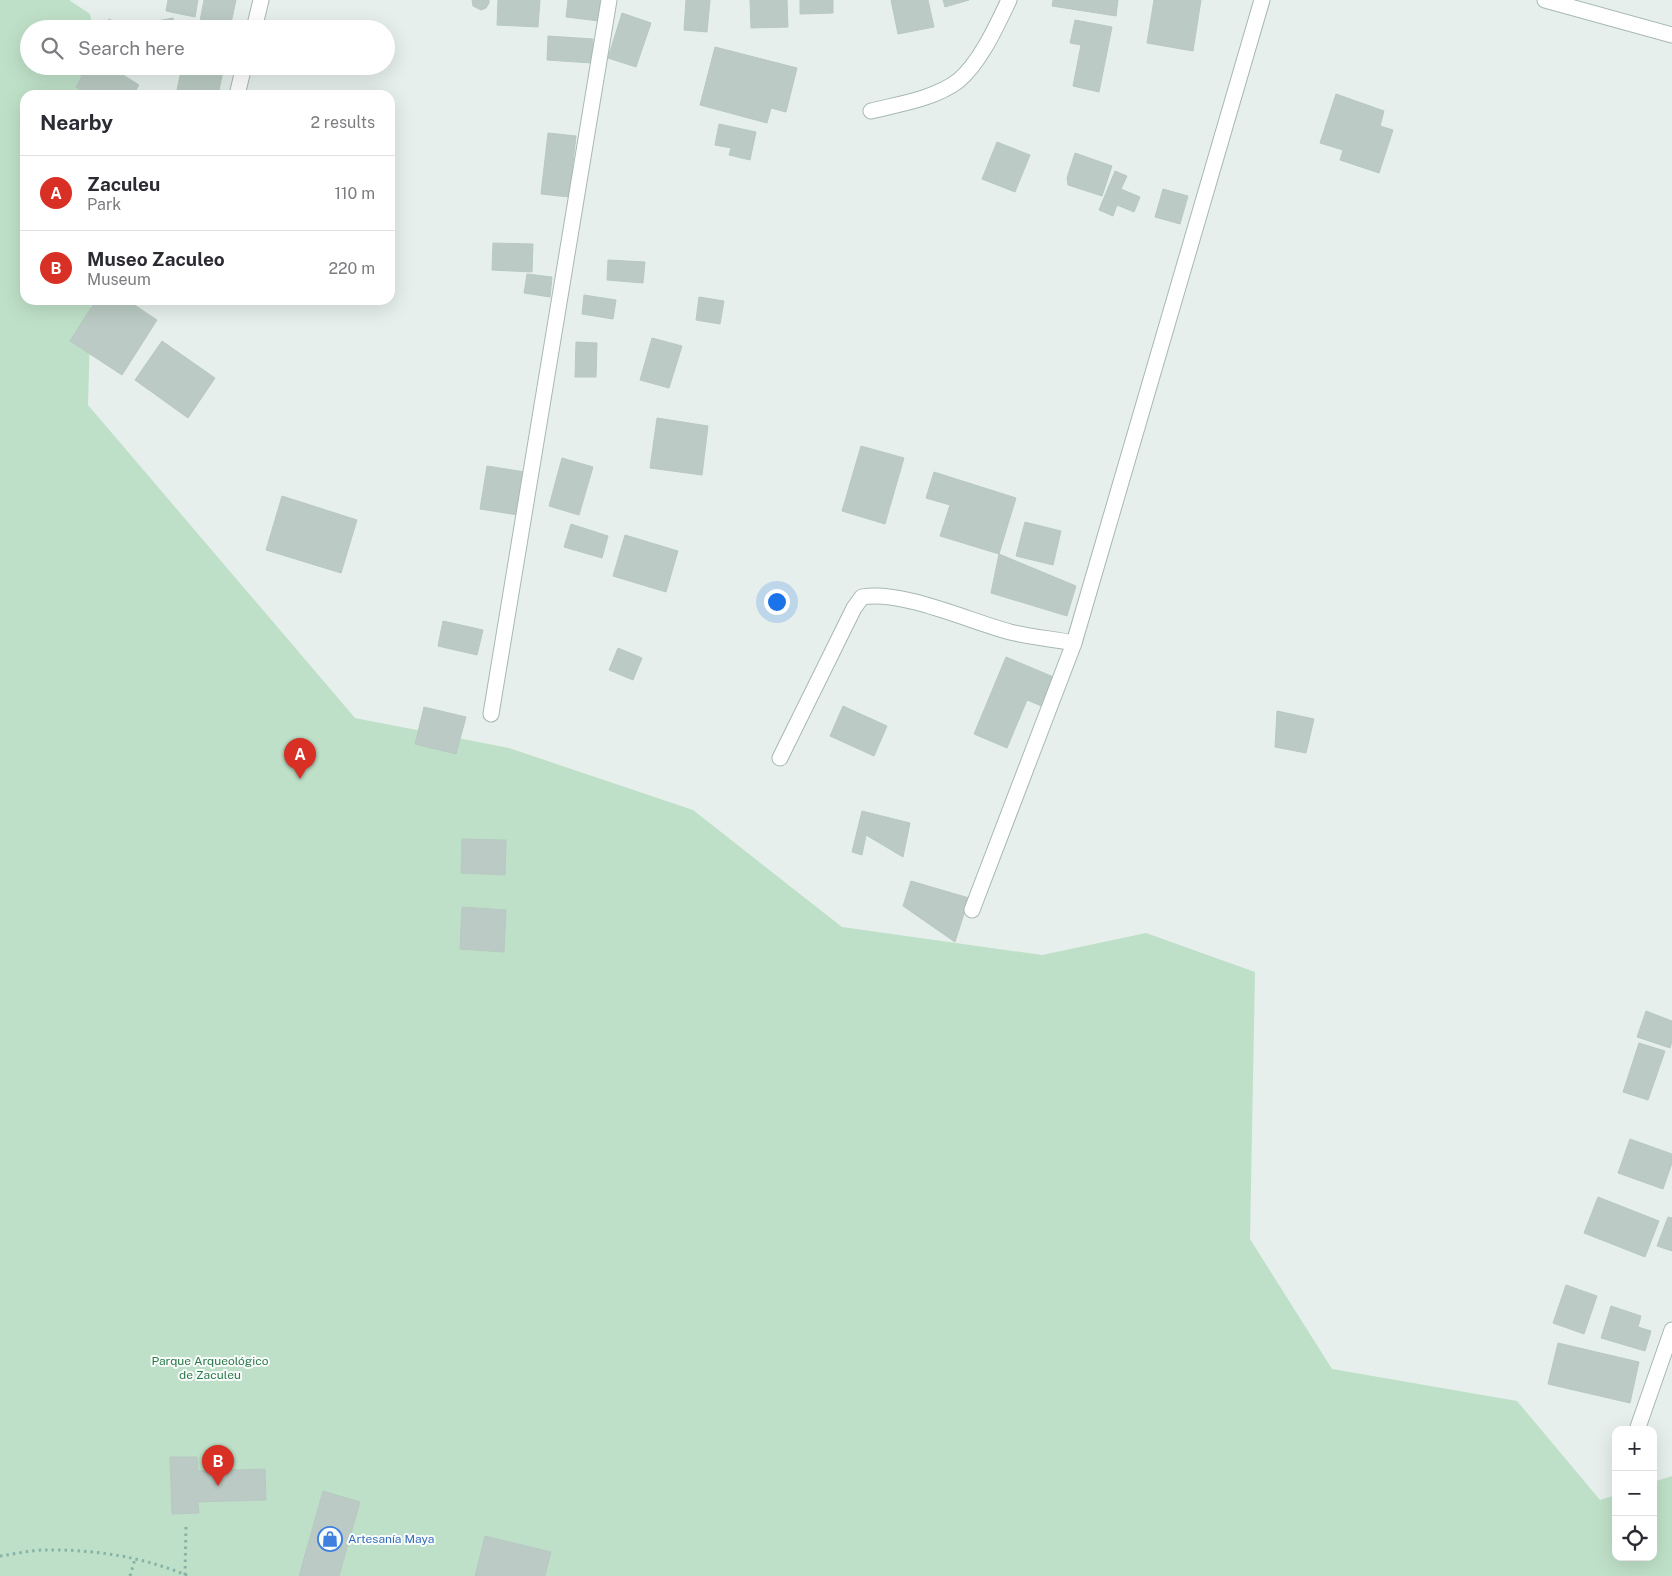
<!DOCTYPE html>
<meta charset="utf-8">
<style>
:root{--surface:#fff;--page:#f7f7f7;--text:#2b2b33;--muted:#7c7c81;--line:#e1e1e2;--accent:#d93025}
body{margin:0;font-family:"Public Sans",sans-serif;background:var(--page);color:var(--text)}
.controls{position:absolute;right:15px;bottom:15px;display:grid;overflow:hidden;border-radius:10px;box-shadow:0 5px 20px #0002}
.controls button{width:45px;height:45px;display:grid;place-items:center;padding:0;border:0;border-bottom:1px solid var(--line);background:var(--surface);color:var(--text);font:25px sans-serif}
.you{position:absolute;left:776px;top:601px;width:18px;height:18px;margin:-12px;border:4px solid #fff;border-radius:50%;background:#1a73e8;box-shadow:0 0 0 8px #1a73e833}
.badge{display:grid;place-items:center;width:32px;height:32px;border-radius:50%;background:var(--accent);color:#fff;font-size:16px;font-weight:700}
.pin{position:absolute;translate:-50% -41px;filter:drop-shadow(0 1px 2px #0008)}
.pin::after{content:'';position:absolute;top:26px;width:18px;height:15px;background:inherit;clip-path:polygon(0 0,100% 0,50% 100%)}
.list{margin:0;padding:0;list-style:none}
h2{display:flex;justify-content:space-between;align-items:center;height:65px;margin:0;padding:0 20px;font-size:21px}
h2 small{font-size:16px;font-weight:400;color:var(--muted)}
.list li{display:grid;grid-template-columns:32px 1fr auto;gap:15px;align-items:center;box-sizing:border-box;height:75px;padding:0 20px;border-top:1px solid var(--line)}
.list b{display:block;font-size:19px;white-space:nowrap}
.list p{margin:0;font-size:16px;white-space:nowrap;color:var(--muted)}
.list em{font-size:16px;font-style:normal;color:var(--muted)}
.icon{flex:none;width:28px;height:28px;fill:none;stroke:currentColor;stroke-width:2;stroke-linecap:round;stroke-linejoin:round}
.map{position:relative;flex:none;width:1672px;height:1576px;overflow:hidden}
.search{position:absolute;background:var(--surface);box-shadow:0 5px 20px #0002;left:20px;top:20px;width:375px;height:55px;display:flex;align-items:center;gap:12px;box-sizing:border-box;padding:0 18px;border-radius:28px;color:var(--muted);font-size:19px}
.panel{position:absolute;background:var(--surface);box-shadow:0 5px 20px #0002;left:20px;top:90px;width:375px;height:215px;border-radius:15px}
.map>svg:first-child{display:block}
.green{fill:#bfe0c8}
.building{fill:#bbcac4;stroke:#b8c9c2}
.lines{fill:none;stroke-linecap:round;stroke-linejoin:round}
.minor-casing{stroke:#a8b8b2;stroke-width:17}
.path{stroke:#86b3a5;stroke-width:3;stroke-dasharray:2.5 4;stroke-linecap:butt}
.minor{stroke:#fff;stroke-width:15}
.labels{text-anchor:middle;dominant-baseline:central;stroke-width:4;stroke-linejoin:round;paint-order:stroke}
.park-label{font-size:12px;fill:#2d7a4b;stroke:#f7fbf9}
.shop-label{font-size:12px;fill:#366cbe;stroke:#f7fbf9;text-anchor:start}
</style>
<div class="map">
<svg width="1672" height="1576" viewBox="0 0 1672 1576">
<rect width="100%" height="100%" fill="#e6efeb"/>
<polygon class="green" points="0,0 69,0 90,14 93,29 29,29 29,66 94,66 94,95 25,95 25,300 91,300 88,405 355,718 509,748 693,810 842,927 1042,955 1146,933 1255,972 1250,1239 1332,1369 1517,1401 1600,1500 1616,1495 1616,1557 1653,1557 1653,1482 1672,1476 1672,1576 0,1576"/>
<g class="building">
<polygon points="168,0 198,0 195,17 166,11"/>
<polygon points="204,0 236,0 230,28 200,21"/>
<polygon points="472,0 489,0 489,3 486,8 481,10 473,6"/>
<polygon points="498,0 540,0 538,27 497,25"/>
<polygon points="568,0 601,0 599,21 566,17"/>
<polygon points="686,0 710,0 707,32 684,30"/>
<polygon points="750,0 787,0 788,27 751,28"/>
<polygon points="800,0 833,0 833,13 800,14"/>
<polygon points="891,0 928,0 934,27 898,34"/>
<polygon points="943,0 969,0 945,7"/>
<polygon points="1053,0 1118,0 1116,16 1052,6"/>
<polygon points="1154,0 1201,0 1193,51 1147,43"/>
<polygon points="622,13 651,23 636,67 608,58"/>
<polygon points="173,18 175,29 153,29 152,22"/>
<polygon points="109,19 127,29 106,29"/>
<polygon points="1075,20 1112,27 1099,92 1073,86 1081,45 1070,43"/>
<polygon points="181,21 214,29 180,29"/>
<polygon points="548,36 593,39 592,63 547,60"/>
<polygon points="715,47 797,68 786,112 771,108 767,123 700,105"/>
<polygon points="65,66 87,66 82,76"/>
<polygon points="88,66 109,66 139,85 133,95 89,95 76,87"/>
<polygon points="182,66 201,66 223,71 218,95 176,95"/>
<polygon points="1336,94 1384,111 1380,126 1393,130 1379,173 1340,160 1343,150 1320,143"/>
<polygon points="719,124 756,132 750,160 729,155 731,148 715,145"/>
<polygon points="548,133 576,136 569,197 541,194"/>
<polygon points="997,142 1030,155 1015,192 982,179"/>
<polygon points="1075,153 1112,166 1102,196 1068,185 1067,178"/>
<polygon points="1115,171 1127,176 1121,189 1140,197 1134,212 1117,205 1113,216 1099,210"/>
<polygon points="1163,189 1188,196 1180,224 1155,217"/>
<polygon points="493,243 533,244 532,272 492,270"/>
<polygon points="608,260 645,262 643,283 607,280"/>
<polygon points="527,274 552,277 550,297 524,293"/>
<polygon points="584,295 616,300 613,319 582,314"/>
<polygon points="699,297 724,301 720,324 696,320"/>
<polygon points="96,300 127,300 157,320 122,375 70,341"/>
<polygon points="652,338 682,346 669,388 640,380"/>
<polygon points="162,341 215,378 188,418 135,380"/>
<polygon points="576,342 597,343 596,377 575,377"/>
<polygon points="657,418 708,426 702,475 650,468"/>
<polygon points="861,446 904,458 885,524 842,511"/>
<polygon points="562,458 593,467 579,515 549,506"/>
<polygon points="487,466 525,472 518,515 480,509"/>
<polygon points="934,472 1016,498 999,554 940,536 950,505 926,498"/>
<polygon points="282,496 357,520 341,573 266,550"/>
<polygon points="1025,522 1061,531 1053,565 1016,556"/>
<polygon points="571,524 608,536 602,558 564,547"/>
<polygon points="625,535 678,551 666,592 613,576"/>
<polygon points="999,554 1076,586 1067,616 991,593"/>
<polygon points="443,621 483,630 477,655 438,646"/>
<polygon points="618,648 642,658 633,680 609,670"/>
<polygon points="1006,657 1056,678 1044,707 1027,700 1007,748 974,734"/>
<polygon points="843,706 887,726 874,756 830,736"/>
<polygon points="424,707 466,717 456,754 415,744"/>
<polygon points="1277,711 1314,719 1306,753 1275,747"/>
<polygon points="862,811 910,823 903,857 866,835 862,855 852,852"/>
<polygon points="462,839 506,840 505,875 461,873"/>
<polygon points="911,881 969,898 955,942 903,906"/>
<polygon points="462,907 506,910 504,952 460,949"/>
<polygon points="1646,1011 1672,1021 1672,1041 1670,1048 1637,1037"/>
<polygon points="1639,1043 1665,1051 1648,1100 1623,1092"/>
<polygon points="1630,1139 1672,1154 1672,1163 1663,1189 1618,1173"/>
<polygon points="1598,1197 1659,1221 1645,1257 1584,1233"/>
<polygon points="1668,1217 1672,1218 1672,1251 1657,1246"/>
<polygon points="1566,1285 1597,1296 1584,1334 1553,1323"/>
<polygon points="1611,1306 1641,1316 1638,1327 1651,1331 1645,1351 1601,1338"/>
<polygon points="1558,1343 1639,1362 1630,1403 1548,1384"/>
<polygon points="170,1457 197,1457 198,1471 265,1469 266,1500 198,1502 199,1513 172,1514"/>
<polygon points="323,1491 360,1502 339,1576 299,1576"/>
<polygon points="485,1536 551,1552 545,1576 475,1576"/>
</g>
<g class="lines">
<defs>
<g id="minor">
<polyline points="1545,0 1672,35"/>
<polyline points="254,29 261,0"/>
<polyline points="237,95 244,66"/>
<path d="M871 111C899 104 934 99 958 81 980 63 997 25 1009 0"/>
<polyline points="491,714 609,0"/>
<path d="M780 758 854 608 862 597C902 590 969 621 1010 632 1031 637 1053 639 1074 643"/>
<polyline points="972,910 1074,643 1262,0"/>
<polyline points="1637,1430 1672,1330"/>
</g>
</defs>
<use href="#minor" class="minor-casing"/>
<g class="path">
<path d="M0 1556C15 1554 31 1550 45 1550 92 1549 145 1557 188 1576"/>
<polyline points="185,1575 186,1526"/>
<polyline points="130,1576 135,1559"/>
</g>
<use href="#minor" class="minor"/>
</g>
<defs>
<symbol id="shop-ring" viewBox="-11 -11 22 22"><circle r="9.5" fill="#f7fbf9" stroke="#3f7fe0" stroke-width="1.5"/><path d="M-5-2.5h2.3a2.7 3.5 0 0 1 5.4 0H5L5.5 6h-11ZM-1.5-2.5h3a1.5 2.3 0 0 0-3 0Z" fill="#3f7fe0"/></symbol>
</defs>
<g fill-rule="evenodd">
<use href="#shop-ring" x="316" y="1525" width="28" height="28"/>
</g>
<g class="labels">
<g class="park-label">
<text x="210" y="1361">Parque Arqueológico<tspan x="210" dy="14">de Zaculeu</tspan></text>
</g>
<g class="shop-label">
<text x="348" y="1539">Artesanía Maya</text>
</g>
</g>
</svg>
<div class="controls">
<button>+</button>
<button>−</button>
<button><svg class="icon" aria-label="locate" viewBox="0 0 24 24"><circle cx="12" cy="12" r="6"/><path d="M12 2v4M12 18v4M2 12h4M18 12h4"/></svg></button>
</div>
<div class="you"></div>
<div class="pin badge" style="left:300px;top:779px">A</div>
<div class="pin badge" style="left:218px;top:1486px">B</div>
<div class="search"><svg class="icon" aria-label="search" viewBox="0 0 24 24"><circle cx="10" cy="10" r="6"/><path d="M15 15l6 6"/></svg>Search here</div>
<section class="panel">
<h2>Nearby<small>2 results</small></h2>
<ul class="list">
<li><span class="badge">A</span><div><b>Zaculeu</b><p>Park</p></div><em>110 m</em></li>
<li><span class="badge">B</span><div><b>Museo Zaculeo</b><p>Museum</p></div><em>220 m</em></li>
</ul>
</section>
</div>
